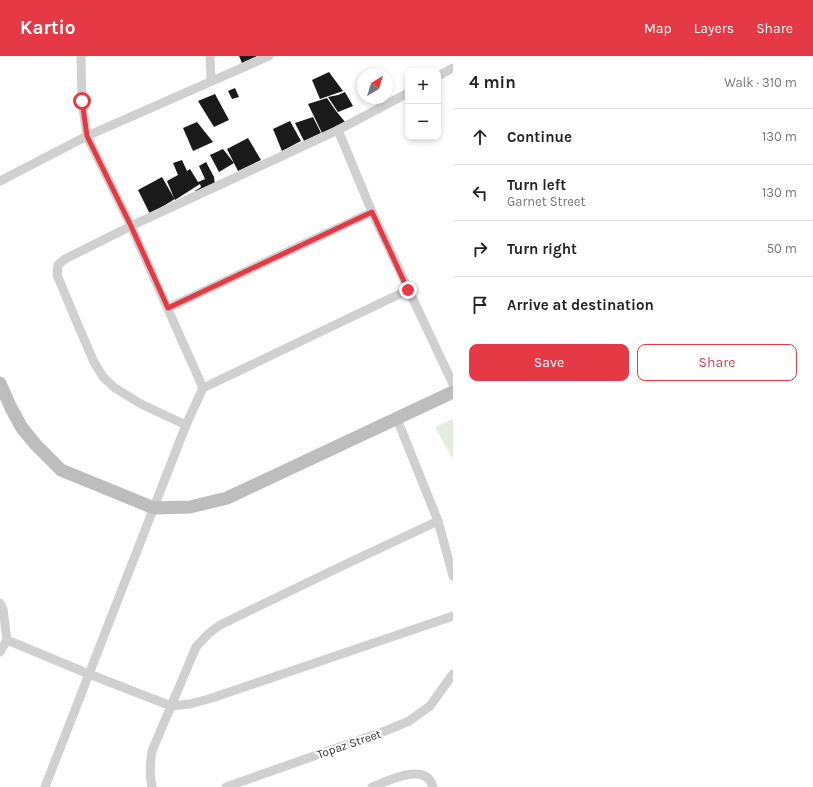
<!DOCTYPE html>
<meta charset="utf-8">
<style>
:root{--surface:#fff;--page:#f6f6f6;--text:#222;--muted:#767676;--line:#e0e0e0;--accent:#e63946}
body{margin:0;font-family:Karla,sans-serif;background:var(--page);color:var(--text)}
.controls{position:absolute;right:12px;top:12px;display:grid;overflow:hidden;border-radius:8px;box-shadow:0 2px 6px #0003}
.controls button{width:36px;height:36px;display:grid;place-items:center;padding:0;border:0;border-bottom:1px solid var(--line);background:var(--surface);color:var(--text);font:20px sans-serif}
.compass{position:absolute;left:357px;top:12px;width:36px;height:36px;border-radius:50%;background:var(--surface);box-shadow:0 2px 6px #0003;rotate:38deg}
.stop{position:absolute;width:12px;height:12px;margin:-9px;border:3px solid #e63946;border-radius:50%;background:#fff}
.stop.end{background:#e63946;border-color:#fff;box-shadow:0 1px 4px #0008}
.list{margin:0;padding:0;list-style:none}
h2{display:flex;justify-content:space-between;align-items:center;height:52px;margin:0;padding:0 16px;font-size:17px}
h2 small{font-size:13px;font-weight:400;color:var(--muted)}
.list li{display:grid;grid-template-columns:26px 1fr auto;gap:12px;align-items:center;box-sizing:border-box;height:56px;padding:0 16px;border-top:1px solid var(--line)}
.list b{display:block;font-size:15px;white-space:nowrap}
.list p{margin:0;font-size:13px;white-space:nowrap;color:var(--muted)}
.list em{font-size:13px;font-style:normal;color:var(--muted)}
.actions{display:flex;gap:8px;padding:12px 16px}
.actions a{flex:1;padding:9px 0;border:1px solid var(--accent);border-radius:8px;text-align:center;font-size:14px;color:var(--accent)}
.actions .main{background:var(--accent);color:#fff}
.icon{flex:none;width:22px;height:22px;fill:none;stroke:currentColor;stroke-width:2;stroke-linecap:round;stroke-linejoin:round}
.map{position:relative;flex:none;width:453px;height:731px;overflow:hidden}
header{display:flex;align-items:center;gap:24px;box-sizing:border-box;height:56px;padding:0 20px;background:var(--accent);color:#fff}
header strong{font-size:19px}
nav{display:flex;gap:22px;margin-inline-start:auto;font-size:14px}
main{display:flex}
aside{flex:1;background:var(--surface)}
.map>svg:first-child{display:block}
.green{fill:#e6ecdf}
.building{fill:#1a1a1a}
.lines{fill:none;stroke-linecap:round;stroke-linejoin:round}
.street{stroke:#d0d0d0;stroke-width:9}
.secondary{stroke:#bdbdbd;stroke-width:13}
.route{stroke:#e63946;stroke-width:5}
.labels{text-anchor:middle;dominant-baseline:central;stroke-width:4;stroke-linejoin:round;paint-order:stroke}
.street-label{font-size:12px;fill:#333;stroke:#fff}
</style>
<header>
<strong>Kartio</strong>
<nav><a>Map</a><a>Layers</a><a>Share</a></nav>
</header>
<main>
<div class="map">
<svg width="453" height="731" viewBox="0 0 453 731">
<rect width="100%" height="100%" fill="#fff"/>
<polygon class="green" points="453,363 453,404 435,371"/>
<g class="building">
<polygon points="239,0 257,0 242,7"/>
<polygon points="329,16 343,35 320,43 312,24"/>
<polygon points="235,32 239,41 232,43 228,35"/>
<polygon points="345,36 353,50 338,56 328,41 338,39"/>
<polygon points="215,38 229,64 214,71 198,45"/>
<polygon points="327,42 336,55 346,67 322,77 308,48"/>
<polygon points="313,61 321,77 304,85 295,67"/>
<polygon points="290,65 301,85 282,95 273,73"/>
<polygon points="197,66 213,86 193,95 183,72"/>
<polygon points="248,82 261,104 238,115 227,93"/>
<polygon points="223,93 234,107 219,116 210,99"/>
<polygon points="182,104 187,115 190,113 198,126 205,123 199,110 206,106 214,121 215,129 195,138 195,135 201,131 200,128 175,144 175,143 150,158 138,134 162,121 174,142 167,125 178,119 173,107"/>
</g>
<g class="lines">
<g class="street">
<polyline points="81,0 82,45 87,80 131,170 203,332"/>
<polyline points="210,0 211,25"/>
<polyline points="438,20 453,12"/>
<polyline points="338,74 372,156 453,328"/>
<polyline points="0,125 87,80 269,0"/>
<polyline points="168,252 372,156"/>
<polyline points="397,363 438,465 453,520"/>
<polyline points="186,369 141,348 115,332 103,321 94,306 78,269 57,219 58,209 65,203 131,170 338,74 408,37"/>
<polyline points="0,547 3,553 7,584 0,596"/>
<polyline points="7,584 89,618 171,650 190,648 212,642 453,560"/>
<polyline points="45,731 186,369 203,332 408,234"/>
<path d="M152 731C149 719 150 707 152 695L196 591 208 578 220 569 344 509 438 465"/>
<polyline points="226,731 385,675 409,665 430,650 453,618"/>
<path d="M372 731C388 725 426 705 433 731"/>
</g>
<polyline class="secondary" points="0,327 11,352 22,372 36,389 61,414 154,452 190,451 227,442 453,336"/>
</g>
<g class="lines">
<polyline class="route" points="82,45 87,80 131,170 168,252 372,156 408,234"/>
</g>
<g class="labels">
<g class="street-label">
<text transform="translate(349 688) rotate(-19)">Topaz Street</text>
</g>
</g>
</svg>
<div class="controls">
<button>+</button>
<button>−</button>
</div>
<svg class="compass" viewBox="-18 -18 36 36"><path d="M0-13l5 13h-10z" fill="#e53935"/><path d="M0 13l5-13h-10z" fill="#767676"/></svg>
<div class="stop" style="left:82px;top:45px"></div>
<div class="stop end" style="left:408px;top:234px"></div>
</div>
<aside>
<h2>4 min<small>Walk · 310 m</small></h2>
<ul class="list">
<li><svg class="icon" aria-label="ahead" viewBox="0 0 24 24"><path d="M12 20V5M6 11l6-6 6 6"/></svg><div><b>Continue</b></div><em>130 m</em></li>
<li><svg class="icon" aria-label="left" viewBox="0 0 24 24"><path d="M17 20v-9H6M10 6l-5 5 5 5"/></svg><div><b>Turn left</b><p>Garnet Street</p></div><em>130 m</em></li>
<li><svg class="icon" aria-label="right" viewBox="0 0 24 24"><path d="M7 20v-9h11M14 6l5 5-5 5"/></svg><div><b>Turn right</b></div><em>50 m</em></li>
<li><svg class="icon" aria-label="arrive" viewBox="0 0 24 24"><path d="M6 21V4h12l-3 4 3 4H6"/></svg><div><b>Arrive at destination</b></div></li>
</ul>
<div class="actions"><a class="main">Save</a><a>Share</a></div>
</aside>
</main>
